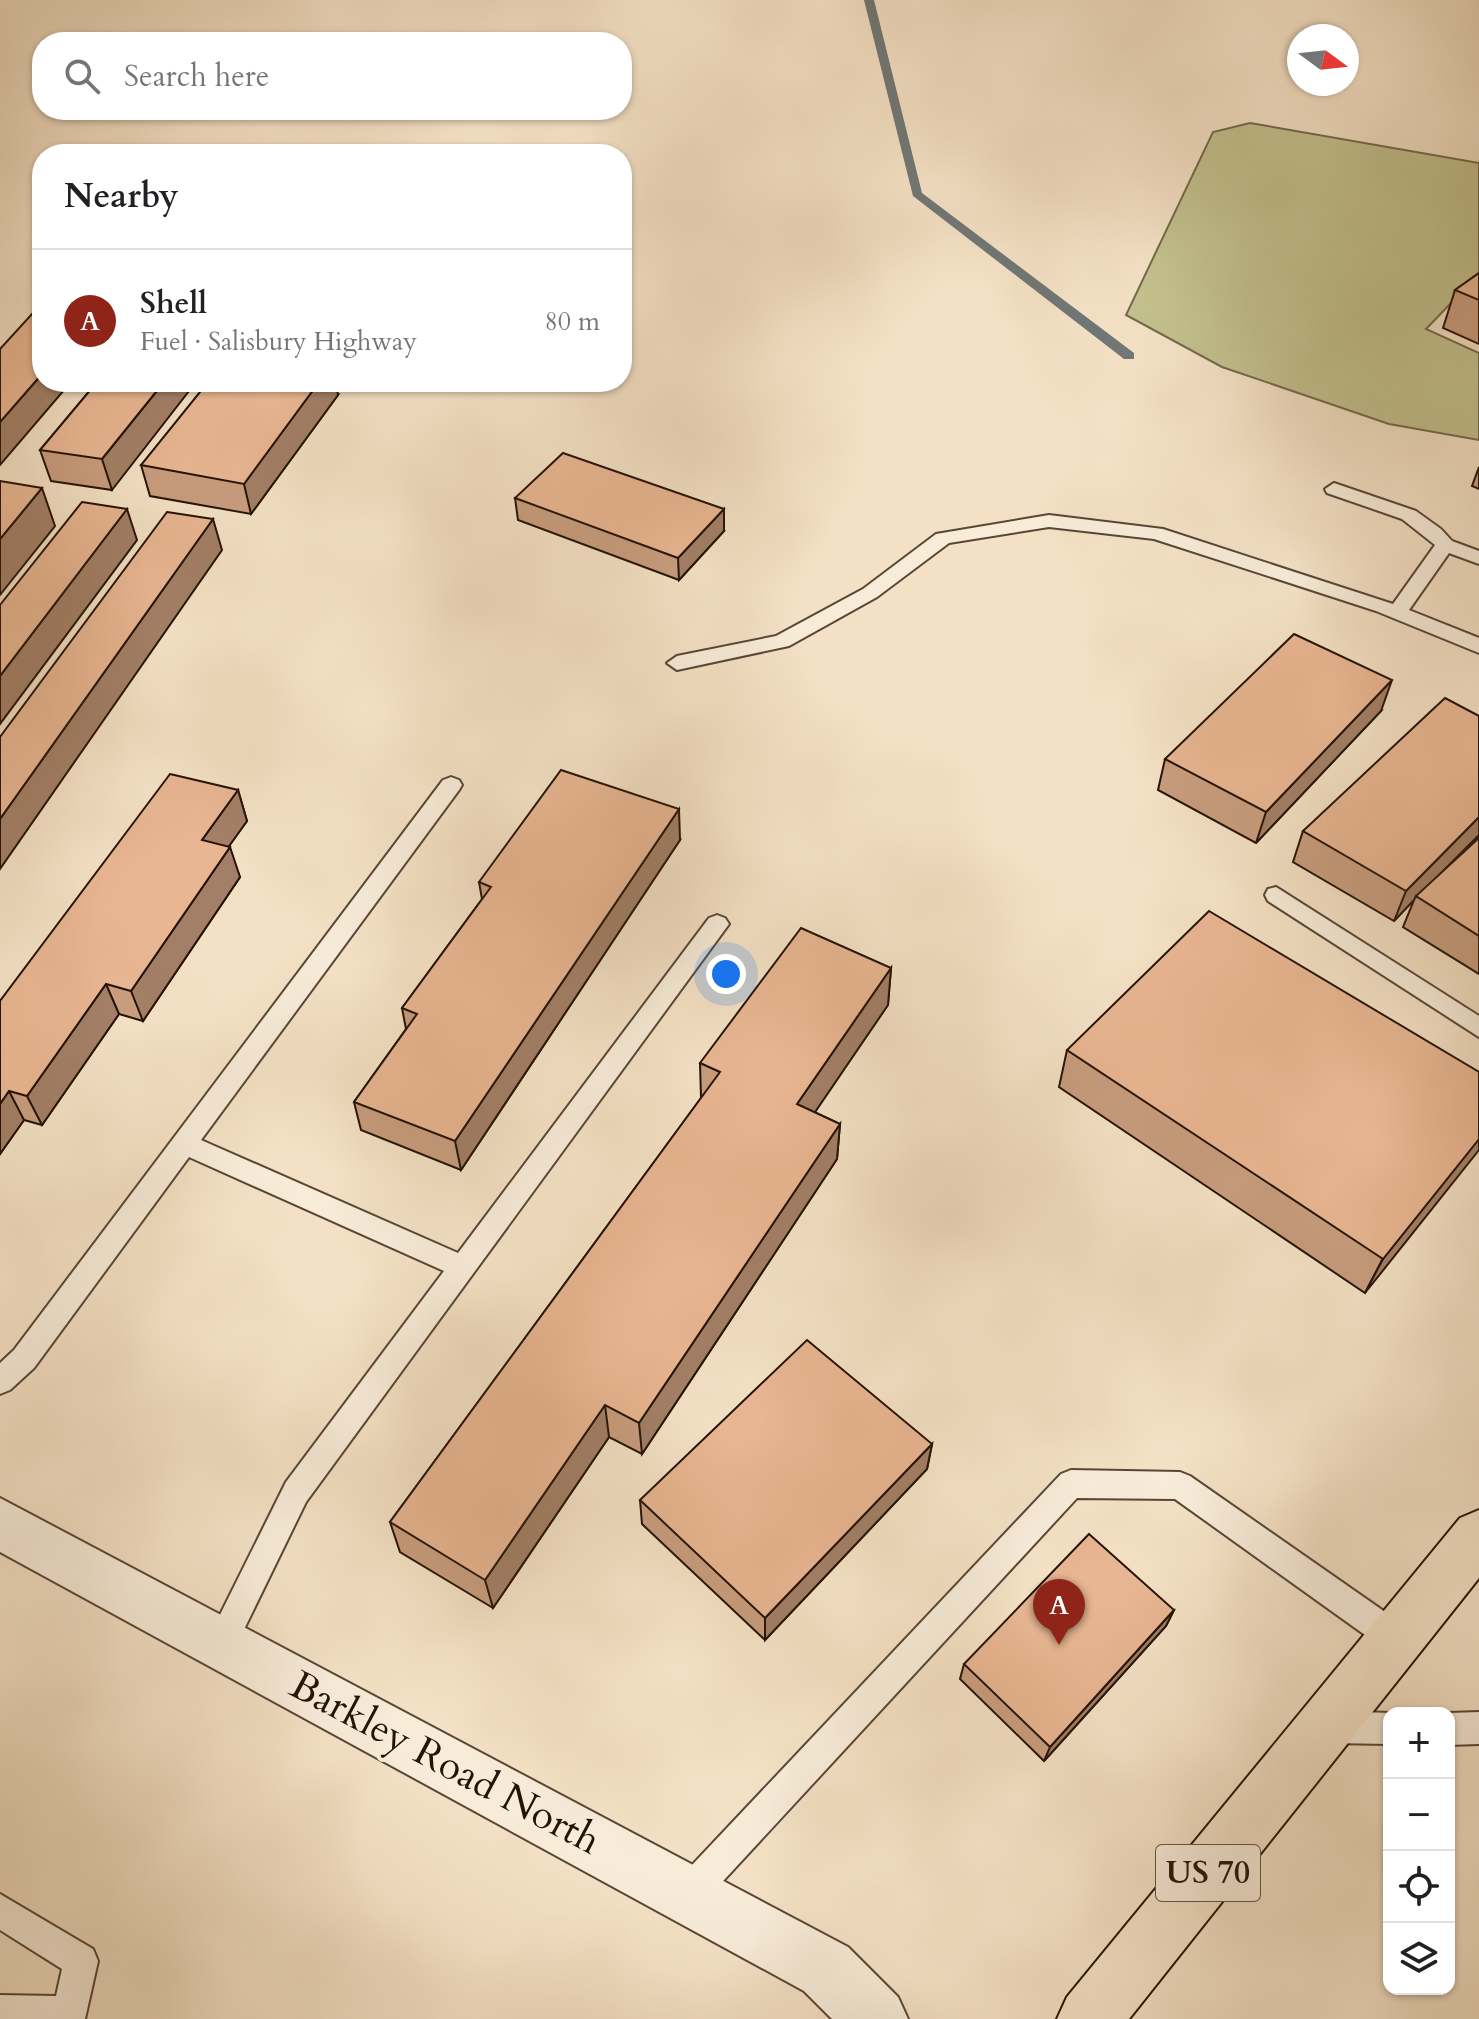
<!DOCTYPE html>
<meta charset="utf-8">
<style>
:root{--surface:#fff;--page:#f2f2f2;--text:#202124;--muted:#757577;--line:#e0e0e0;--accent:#8f2418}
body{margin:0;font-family:Cardo,serif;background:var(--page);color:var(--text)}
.controls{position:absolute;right:24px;bottom:24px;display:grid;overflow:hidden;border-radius:16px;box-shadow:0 2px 6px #0004}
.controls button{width:72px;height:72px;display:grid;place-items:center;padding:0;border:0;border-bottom:2px solid var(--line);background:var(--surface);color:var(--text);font:40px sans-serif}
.compass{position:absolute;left:1287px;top:24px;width:72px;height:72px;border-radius:50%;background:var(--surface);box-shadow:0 2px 6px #0004;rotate:105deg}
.you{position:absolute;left:726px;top:974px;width:28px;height:28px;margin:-20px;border:6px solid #fff;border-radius:50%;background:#1a73e8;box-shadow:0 0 0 12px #1a73e833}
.badge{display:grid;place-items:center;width:52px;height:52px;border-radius:50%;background:var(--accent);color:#fff;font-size:26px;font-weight:700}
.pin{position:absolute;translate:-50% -66px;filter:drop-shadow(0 2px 4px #0008)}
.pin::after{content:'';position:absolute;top:42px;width:28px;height:24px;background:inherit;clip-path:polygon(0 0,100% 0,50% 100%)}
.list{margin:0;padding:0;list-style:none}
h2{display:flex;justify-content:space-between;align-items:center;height:104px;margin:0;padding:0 32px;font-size:34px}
h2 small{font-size:26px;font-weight:400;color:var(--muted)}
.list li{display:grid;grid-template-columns:52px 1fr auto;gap:24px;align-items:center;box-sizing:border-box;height:144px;padding:0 32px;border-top:2px solid var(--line)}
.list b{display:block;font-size:30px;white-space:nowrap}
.list p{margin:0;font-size:26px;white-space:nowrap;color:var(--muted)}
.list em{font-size:26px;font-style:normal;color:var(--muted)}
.icon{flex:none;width:44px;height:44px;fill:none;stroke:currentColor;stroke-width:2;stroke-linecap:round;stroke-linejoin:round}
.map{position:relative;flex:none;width:1479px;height:2019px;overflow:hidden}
.search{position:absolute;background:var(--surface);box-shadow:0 2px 6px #0004;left:32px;top:32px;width:600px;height:88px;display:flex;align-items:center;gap:20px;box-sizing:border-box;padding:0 28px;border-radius:32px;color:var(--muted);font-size:30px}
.panel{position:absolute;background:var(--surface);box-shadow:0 2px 6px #0004;left:32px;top:144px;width:600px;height:248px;border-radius:32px}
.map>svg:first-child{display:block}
.green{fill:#c3c18f;stroke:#746a4c;stroke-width:2}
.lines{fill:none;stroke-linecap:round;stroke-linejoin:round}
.stream{fill:#707776;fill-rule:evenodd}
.lane-casing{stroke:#594637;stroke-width:4}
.street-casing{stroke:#594637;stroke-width:4}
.highway-casing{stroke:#251308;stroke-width:4}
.lane{fill:#f8ecd9;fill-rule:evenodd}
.street{fill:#f8ecd9;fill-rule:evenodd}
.highway{fill:#f4e1c5;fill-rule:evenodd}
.wall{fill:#c89d7e;stroke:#251308;stroke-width:2}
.shaded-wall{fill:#a27f66;stroke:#251308;stroke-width:2}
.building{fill:#e8b692;stroke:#251308;stroke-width:2}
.labels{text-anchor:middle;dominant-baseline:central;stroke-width:8;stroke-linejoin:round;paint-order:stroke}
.shield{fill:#f8ecd9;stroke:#645447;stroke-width:2}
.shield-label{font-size:32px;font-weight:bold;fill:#251308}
.near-street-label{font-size:40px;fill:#251308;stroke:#f8ecd9}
</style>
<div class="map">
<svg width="1479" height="2019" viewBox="0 0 1479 2019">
<rect width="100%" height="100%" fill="#f4e1c5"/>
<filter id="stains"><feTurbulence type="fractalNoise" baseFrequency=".0025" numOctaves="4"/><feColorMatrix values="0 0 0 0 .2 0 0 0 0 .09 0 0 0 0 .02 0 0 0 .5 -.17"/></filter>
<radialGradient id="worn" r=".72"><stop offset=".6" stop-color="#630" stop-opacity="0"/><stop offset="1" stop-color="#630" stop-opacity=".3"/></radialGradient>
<polygon class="green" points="1250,123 1479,163 1479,274 1426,329 1479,353 1479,440 1389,424 1222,367 1126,315 1213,132"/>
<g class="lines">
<polygon class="stream" points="864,0 874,0 922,193 1134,353 1134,359 1124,359 913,196"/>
<defs>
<g id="lane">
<polygon points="1334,483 1416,511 1441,529 1452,541 1479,551 1479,564 1449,553 1409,610 1479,638 1479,653 1376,611 1154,539 1049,527 949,543 877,597 789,646 677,670 667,663 677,656 776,636 863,589 936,534 1049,515 1163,529 1393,604 1435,545 1402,519 1327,493 1325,489"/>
<polygon points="451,777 459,780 462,785 459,790 201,1140 458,1253 709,918 717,915 725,918 729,924 306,1502 232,1654 221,1658 210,1654 206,1643 286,1482 444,1271 189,1157 34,1368 10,1390 0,1394 0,1363 14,1350 443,780"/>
<polygon points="1276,887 1479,1016 1479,1037 1268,901 1265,895 1268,889"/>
<polygon points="1071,1470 1180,1472 1190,1476 1408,1628 1412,1639 1408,1650 1397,1654 1386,1650 1175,1499 1077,1498 700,1906 688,1911 676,1906 671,1894 676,1882 1061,1474"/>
<polygon points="1330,1711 1391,1713 1389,1744 1330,1743 1319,1738 1314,1727 1319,1716"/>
<polygon points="1479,1712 1479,1744 1449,1745 1449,1713"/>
<polygon points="0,1894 93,1949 98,1961 85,2019 0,2019 0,1995 56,1996 62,1969 0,1930"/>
</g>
<polygon id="street" points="0,1498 848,1947 898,1997 908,2019 832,2019 804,1991 0,1552"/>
<polygon id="highway" points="1479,1510 1479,1578 1129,2019 1057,2019 1067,1997 1460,1518"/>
</defs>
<use href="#lane" class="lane-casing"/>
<use href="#street" class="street-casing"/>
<use href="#highway" class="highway-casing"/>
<use href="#lane" class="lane"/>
<use href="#street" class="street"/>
<use href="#highway" class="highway"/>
</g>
<g class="wall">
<polygon points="1479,273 1479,344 1443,328 1455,290"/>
<polygon points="97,382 112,490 51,481 40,450"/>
<polygon points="338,395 251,514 150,496 141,465"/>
<polygon points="1479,467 1479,489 1472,486"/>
<polygon points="515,498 724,531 679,580 518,520"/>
<polygon points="1381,711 1256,843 1158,790 1165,759"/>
<polygon points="1479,716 1479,835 1441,874 1479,838 1479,974 1403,927 1414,900 1394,921 1293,862 1303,831"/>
<polygon points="238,790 247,821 228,846 240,877 143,1021 119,1014 42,1125 24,1120 0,1154 0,1001"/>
<polygon points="680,840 461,1170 361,1130 354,1102 406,1029 402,1008 482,899 479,882"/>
<polygon points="891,968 888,1005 814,1112 840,1124 837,1159 642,1454 609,1437 493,1608 400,1552 390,1522 701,1098 700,1063"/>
<polygon points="1067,1050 1479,1072 1365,1293 1059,1087"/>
<polygon points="932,1444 927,1469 765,1640 642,1524 640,1500"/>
<polygon points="1174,1610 1166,1626 1044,1761 960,1679 964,1664"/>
</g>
<g class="shaded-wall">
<polygon points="42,374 42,382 71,382 0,465 0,422"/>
<polygon points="164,382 196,382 112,490 102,459"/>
<polygon points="319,382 336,382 338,395 251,514 244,484"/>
<polygon points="42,488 55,526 0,595 0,539"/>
<polygon points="127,509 137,540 0,724 0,676"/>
<polygon points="724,509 724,531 679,580 678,558"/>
<polygon points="213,519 222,550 0,869 0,819"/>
<polygon points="1392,680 1381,711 1256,843 1266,812"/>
<polygon points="238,790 247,821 212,870 202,840"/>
<polygon points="679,809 680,840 461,1170 455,1141"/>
<polygon points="1479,817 1479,835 1417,897 1416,896 1414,900 1394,921 1406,891"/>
<polygon points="230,847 240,877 143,1021 131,991"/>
<polygon points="891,968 888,1005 796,1140 797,1104"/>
<polygon points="106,984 119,1014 42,1125 27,1096"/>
<polygon points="9,1091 24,1120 0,1154 0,1104"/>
<polygon points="840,1124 837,1159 642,1454 639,1423"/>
<polygon points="1479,1139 1479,1150 1365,1293 1383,1259"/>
<polygon points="605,1405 609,1437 493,1608 485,1580"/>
<polygon points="932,1444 927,1469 765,1640 765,1618"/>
<polygon points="1174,1610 1166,1626 1044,1761 1050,1747"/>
</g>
<g class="building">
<polygon points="1479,273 1479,300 1455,290"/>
<polygon points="42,303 42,374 0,422 0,349"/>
<polygon points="97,382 164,382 102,459 40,450"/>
<polygon points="208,382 319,382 244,484 141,465"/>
<polygon points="563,453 724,509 678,558 515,498"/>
<polygon points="0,481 42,488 0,539"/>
<polygon points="82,502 127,509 0,676 0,605"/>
<polygon points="167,512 213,519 0,819 0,737"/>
<polygon points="1294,634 1392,680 1266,812 1165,759"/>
<polygon points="1445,698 1479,716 1479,817 1406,891 1303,831"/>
<polygon points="561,770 679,809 455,1141 354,1102 417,1014 402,1008 491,887 479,882"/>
<polygon points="170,774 238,790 202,840 230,847 131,991 106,984 27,1096 9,1091 0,1104 0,1001"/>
<polygon points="1479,838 1479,936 1416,896"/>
<polygon points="1209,911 1479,1072 1479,1139 1383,1259 1067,1050"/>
<polygon points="801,928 891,968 797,1104 840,1124 639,1423 605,1405 485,1580 390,1522 720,1072 700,1063"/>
<polygon points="807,1340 932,1444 765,1618 640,1500"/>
<polygon points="1089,1534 1174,1610 1050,1747 964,1664"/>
</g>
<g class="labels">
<rect class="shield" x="1156" y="1845" width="104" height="56" rx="6"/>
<g class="shield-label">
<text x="1208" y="1873">US 70</text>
</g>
<g class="near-street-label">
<text transform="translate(445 1763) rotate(28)">Barkley Road North</text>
</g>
</g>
<rect width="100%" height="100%" filter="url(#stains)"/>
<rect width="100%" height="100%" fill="url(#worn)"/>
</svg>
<div class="controls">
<button>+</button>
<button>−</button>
<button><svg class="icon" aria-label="locate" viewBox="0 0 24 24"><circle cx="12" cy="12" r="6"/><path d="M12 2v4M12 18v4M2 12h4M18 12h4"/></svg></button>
<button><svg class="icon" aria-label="layers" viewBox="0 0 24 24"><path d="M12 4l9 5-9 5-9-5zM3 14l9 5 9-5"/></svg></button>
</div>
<svg class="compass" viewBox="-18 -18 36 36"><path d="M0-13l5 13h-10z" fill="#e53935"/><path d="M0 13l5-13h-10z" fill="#757577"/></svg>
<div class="you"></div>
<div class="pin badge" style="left:1059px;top:1645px">A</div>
<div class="search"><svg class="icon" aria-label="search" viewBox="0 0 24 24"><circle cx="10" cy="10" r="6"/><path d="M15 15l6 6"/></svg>Search here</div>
<section class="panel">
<h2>Nearby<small></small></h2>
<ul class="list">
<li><span class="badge">A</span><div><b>Shell</b><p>Fuel · Salisbury Highway</p></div><em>80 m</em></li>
</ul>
</section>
</div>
